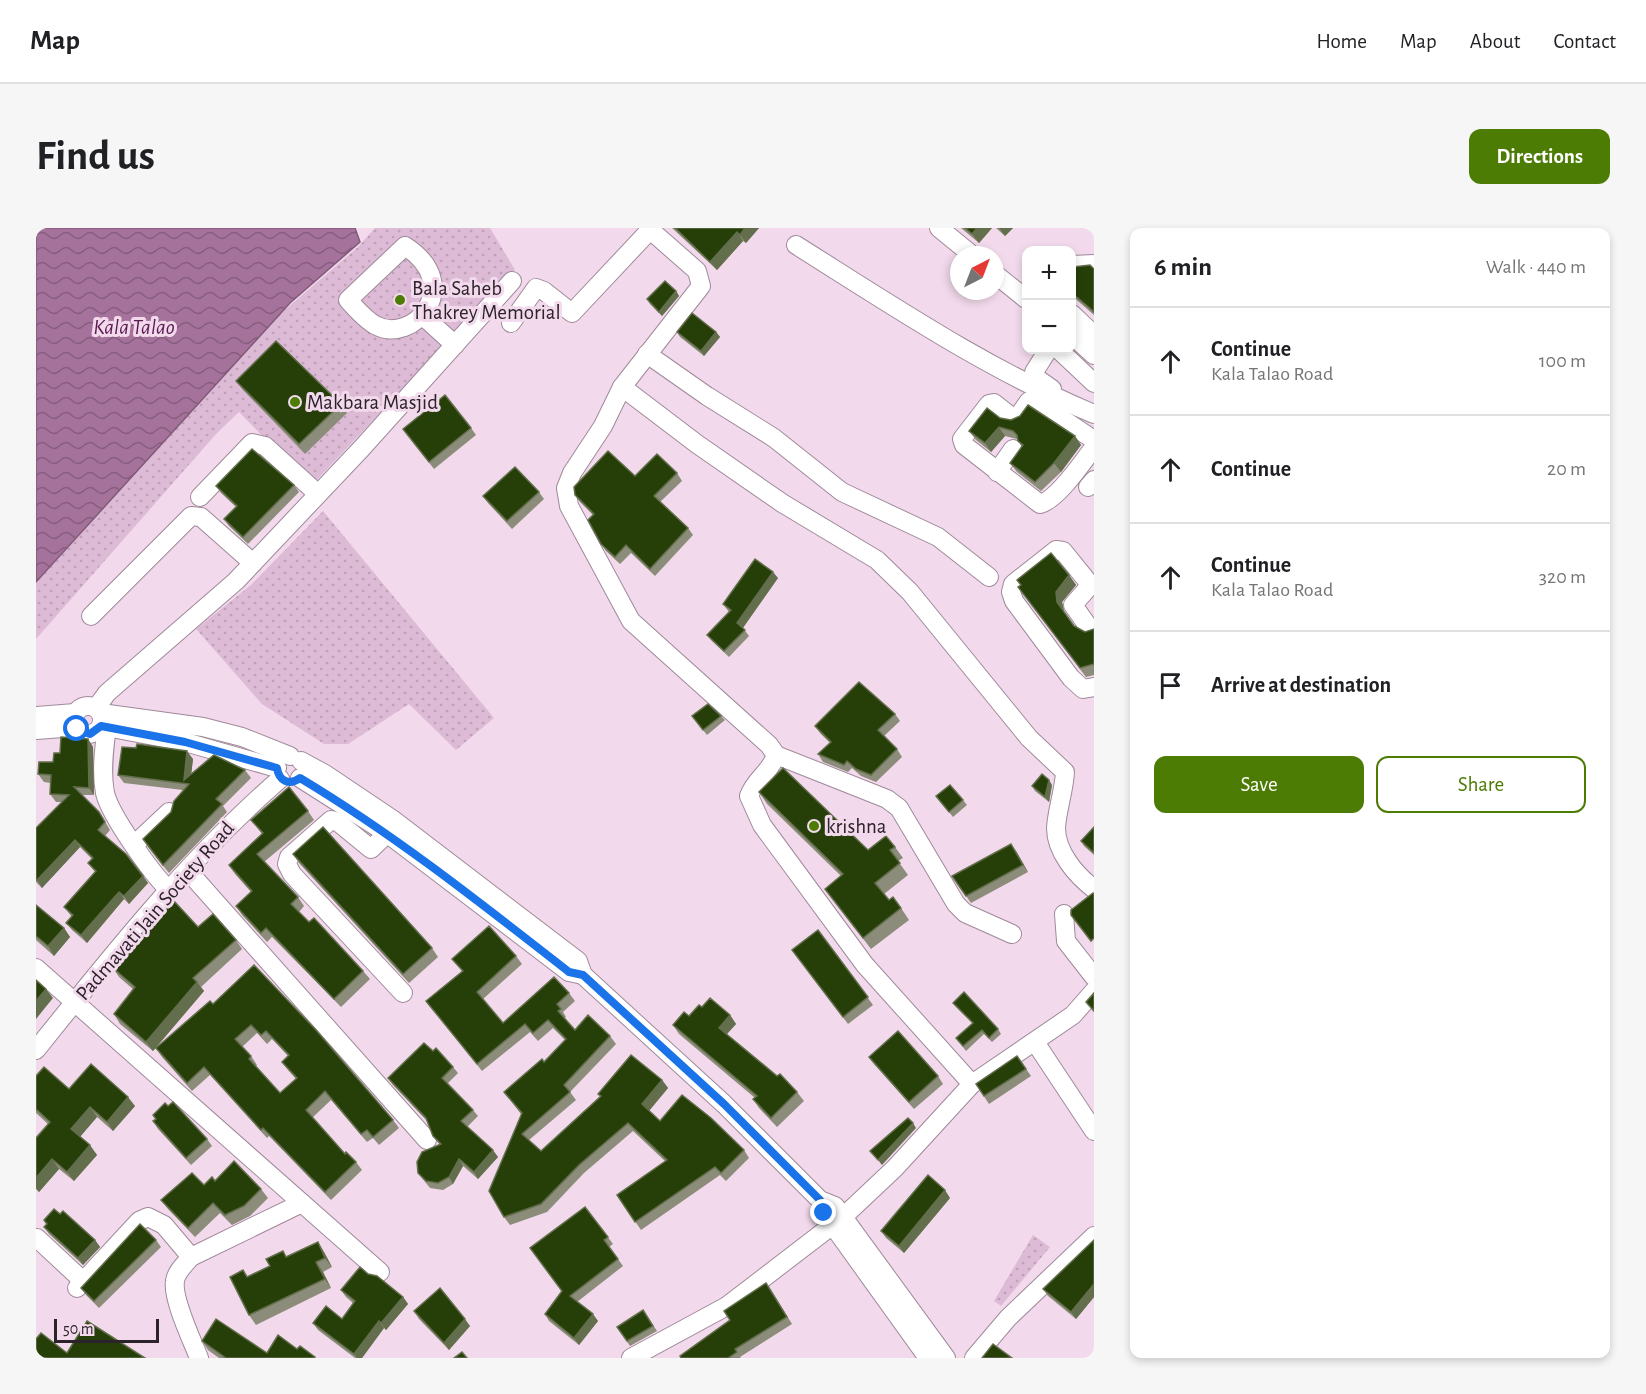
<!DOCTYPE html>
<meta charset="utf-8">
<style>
:root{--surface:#fff;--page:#f6f6f6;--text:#202124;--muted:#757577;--line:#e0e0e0;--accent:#4c7c04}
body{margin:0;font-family:"Alegreya Sans",sans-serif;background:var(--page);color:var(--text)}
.controls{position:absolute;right:18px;top:18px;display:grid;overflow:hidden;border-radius:12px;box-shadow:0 3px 9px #0003}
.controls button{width:54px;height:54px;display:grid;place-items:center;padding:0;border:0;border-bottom:2px solid var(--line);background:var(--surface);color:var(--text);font:30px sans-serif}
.compass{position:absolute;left:914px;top:18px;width:54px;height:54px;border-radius:50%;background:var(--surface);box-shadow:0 3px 9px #0003;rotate:42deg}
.scale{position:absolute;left:18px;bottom:15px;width:105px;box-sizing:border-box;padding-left:6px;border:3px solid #2c232a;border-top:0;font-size:16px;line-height:21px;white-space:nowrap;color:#2c232a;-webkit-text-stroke:4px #f2daec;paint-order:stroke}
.stop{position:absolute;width:18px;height:18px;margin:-14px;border:4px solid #1a73e8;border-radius:50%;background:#fff}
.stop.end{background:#1a73e8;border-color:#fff;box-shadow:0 2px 6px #0008}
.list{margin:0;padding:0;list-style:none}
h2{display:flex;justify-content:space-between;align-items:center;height:78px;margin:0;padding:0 24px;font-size:26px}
h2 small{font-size:20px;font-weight:400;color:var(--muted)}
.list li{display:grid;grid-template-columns:39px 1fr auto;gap:18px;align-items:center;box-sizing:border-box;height:108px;padding:0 24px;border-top:2px solid var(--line)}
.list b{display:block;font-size:22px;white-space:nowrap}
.list p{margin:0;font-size:20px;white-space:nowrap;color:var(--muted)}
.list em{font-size:20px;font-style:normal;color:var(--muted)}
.actions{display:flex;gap:12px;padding:18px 24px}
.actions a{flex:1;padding:14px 0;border:2px solid var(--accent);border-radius:12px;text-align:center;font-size:21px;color:var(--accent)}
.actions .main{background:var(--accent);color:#fff}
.icon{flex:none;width:33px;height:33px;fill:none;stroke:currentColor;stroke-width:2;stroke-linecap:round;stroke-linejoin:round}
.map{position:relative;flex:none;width:1058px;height:1130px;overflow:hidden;border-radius:12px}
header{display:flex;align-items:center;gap:36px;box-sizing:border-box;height:84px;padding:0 30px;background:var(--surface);border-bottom:2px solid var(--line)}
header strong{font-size:28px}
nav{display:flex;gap:33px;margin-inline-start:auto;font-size:21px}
.intro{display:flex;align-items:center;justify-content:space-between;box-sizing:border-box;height:144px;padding:0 36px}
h1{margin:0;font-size:42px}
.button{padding:15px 27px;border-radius:12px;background:var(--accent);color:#fff;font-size:21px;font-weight:700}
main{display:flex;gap:36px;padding:0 36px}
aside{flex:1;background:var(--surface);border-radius:12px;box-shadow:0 3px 9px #0003}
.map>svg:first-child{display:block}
.grass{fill:url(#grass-dots)}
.water{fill:url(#water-waves);stroke:#815a79;stroke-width:1.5}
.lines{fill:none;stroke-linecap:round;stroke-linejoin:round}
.minor-casing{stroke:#9f899a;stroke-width:20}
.minor{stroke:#fff;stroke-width:18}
.wall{fill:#8c8c7a;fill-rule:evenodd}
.shaded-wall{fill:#636e4c}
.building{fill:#263f08;stroke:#636e4c;stroke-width:1.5;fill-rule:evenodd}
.route{stroke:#1a73e8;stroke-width:8}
.poi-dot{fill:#4c7c04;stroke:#f2daec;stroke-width:2}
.labels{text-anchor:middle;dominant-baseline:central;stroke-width:6;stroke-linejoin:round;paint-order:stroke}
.poi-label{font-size:21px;fill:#2c232a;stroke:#f2daec;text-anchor:start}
.street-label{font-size:21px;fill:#2c232a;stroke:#f2daec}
.water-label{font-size:22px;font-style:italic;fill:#5a1c52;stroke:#f2daec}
</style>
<header>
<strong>Map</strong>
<nav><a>Home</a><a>Map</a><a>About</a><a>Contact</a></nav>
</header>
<div class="intro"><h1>Find us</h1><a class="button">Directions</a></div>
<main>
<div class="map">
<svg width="1058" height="1130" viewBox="0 0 1058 1130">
<defs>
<pattern id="grass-dots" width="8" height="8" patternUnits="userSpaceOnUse" patternTransform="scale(1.5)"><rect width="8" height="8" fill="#ddbad5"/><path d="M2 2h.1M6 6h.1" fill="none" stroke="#bea0b7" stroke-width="1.8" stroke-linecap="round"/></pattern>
<pattern id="water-waves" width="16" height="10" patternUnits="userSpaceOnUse" patternTransform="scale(1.5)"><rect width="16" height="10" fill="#a5729b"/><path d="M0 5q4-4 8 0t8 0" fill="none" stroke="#875d7f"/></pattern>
</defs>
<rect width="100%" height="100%" fill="#f2daec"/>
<g class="grass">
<polygon points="339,0 454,0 479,42 275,258 203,184 180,206 0,411 0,352 243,87 322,19"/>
<polygon points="287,283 458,490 420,522 373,476 312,516 288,516 226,476 160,401 215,357"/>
<polygon points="997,1007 1014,1019 965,1078 958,1073"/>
</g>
<polygon class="water" points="0,0 319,0 324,14 254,75 0,354"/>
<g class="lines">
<defs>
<g id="minor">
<path d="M612 0 661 43 665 58 586 159 567 198 536 245 530 260 533 278 595 393 733 517 740 527C734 545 719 551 713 568L726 597 829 737 936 856"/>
<polyline points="903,0 936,27"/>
<path d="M760 17C857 78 952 142 1058 186"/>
<path d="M369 18C430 57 377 118 339 97 329 91 320 81 312 72Z"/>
<polyline points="1036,37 1058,36"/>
<polyline points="959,46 990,71"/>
<polyline points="1036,86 1058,107"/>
<polyline points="386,87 419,117"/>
<polyline points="475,95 500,60 508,63 536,85 614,2"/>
<polyline points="1036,107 1058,127"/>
<polyline points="1012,122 998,144 999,149 1016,161"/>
<polyline points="1023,122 1058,155"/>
<polyline points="611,126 671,168 738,210 806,264 902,309 953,349"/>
<path d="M586 159 661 216 746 275 841 332 874 364 993 510 1029 544C1028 563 1021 582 1020 600 1020 624 1040 647 1058 661"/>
<path d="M1058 212 998 172 993 173 981 190H977L958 175 953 176 926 211 928 217 1004 276C1021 272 1047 234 1058 219"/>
<polyline points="961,244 977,221"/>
<polyline points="1052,259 1058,252"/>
<polyline points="164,269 216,215 229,218 282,266"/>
<polyline points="55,388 155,288 165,289 217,335"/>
<polyline points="1058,402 1054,401 1037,377 1051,361 1053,355 1027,323 1020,322 977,356 975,364 978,373 1035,450 1047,461 1058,459"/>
<circle cx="52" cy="492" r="14"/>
<polyline points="60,480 71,465 200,353 325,221 476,53"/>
<polyline points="65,485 167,499 206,509 254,528"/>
<polyline points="0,488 39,485"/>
<polyline points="65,498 149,514 241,540"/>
<path d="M71 499C68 520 65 544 69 565 74 587 116 646 133 662"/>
<polyline points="0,502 40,499"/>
<polyline points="740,527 851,571 863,580 920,676 929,685 976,706"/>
<polyline points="265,533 289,546 356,591 542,733 547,747 688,876 784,972 799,978 910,1130"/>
<polyline points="264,550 352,606 533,744 547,747"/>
<polyline points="359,598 335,621 302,594 295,592 253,629 251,636 256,646 367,765"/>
<polyline points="99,616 133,584"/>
<polyline points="152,643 391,912"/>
<polyline points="1028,686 1030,713 1058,749"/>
<polyline points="0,740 344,1044"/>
<polyline points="999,814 1058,903"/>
<path d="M0 822C76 727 153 630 244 551"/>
<polyline points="790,988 892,1130"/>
<polyline points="1,1010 47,1053"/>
<polyline points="41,1060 103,993 112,989 128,997 155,1029"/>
<path d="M163 1130C156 1112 136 1071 139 1053 140 1044 149 1036 155 1029L266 975"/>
<polyline points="595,1130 691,1078 807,989 859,940 936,856 1037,787 1058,763"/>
<polyline points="938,1130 972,1090 1058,1008"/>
</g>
</defs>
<use href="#minor" class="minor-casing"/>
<use href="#minor" class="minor"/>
</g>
<g class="wall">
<polygon points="636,0 723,0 710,15 707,13 681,42"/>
<polygon points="925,0 956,0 943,15"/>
<polygon points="960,0 977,0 969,8"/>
<polygon points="1035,40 1058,41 1058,87 1035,67"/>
<polygon points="640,63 643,68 626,88 614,76 611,71"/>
<polygon points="641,104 680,104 684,109 668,128 644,109"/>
<polygon points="200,153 305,176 311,185 269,226 207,162"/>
<polygon points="964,190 1039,208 1045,217 1025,244 1005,263 981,244 974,235 986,219 981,211 969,208 955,224 940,212 933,203"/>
<polygon points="435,200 440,207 398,241 367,201"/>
<polygon points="641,245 646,253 624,274 652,300 657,307 619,348 595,325 584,336 570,323 565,316 557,287 544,274 539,267 599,248"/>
<polygon points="258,257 263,264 212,316 193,298 188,291 200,279 185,265 180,258"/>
<polygon points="503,264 508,271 476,301 452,275 447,268"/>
<polygon points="1033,347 1040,357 1026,374 1028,383 1038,398 1049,404 1058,401 1058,447 1050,449 982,359"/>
<polygon points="742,350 707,400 713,408 693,429 676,413 671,407 693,384 687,376"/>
<polygon points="859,486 864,493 848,508 861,521 866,529 840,554 825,548 816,540 812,544 787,534 782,526 794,515 784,505 779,498"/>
<polygon points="685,488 689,492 671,507 660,493"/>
<polygon points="52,511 57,519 58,567 46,567 68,592 74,602 69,608 107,648 112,655 93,676 88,671 51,715 36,702 30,695 36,689 28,679 59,644 52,635 56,631 44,619 6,660 0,654 0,600 26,574 20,574 14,566 15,555 8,554 2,546 17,534 24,525"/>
<polygon points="157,531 155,546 209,542 215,550 187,578 191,584 133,645 112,619 135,584 147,562 88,555 82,547"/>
<polygon points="1016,557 1013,574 999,563 996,558"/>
<polygon points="723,564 832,622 859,619 867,630 862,633 872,647 848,666 853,672 865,680 873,692 835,721 789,661 805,648 731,576"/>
<polygon points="900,568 927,572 931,577 917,589"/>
<polygon points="272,583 278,592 228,634 262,669 268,678 263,684 273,694 327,743 334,751 305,779 236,709 231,714 206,687 200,678 215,664 199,646 193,637 226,606 215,592"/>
<polygon points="1058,599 1058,627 1048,618 1045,613"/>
<polygon points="980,623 992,644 935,675 916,648"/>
<polygon points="257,626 396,720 402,729 373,755 263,635"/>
<polygon points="0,677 28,700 34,709 18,728 0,712"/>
<polygon points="162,699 200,712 206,721 165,759 168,763 117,823 84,796 78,786 98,762 83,749 77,740"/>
<polygon points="782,702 837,777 812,796 756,722"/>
<polygon points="480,728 486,736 447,771 467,795 533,765 539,773 527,784 530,789 528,790 539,802 574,808 580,816 534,864 540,872 493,912 505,923 564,869 562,866 626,852 632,860 613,883 624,893 708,922 713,930 690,953 684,947 605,1002 581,967 630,934 597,903 548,945 511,984 474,997 468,989 485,886 468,864 508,834 529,812 517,800 502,813 494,804 446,843 390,773 426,743 416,731"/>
<path d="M218 737 357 892 363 900 343 917 337 910 331 914 295 872 276 890 309 926 320 934 326 942 295 972 233 908 231 910 174 847 156 863 126 829 120 820 177 776ZM221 805 231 816 236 811 252 828 246 834 252 842 260 851 244 865 220 838 221 837 215 828 206 819Z"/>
<polygon points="917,775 962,801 965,806 956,814 948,806 930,823 920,810 937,795"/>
<polygon points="666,779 694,787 700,796 691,806 741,848 761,864 768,873 741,899 723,880 717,871 719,870 643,806 637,797 653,788"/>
<polygon points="397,823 417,839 422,845 412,855 437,882 442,888 431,899 462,929 442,951 427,938 417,956 407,962 394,960 382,945 404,917 397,908 391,893 357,857 352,850"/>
<polygon points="981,828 995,848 953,876 940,856"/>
<polygon points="833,829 902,848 907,856 878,881 838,836"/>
<polygon points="0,848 33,861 99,878 77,903 61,889 44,909 61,927 38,953 23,941 3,964 0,961 0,910 12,896 0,885"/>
<polygon points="117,887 171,911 176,918 155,937 122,901 117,893 120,891"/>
<polygon points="179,953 225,961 232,970 214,988 196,997 184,985 159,1009 132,981 125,972"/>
<polygon points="914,970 868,1025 850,1010 845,1003"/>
<polygon points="549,979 577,1016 573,1019 587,1038 541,1074 562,1093 543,1117 513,1093 509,1086 526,1064"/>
<polygon points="24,986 59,1012 64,1019 47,1037 13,1006 8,999 10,996 8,992"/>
<polygon points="120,1012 125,1019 63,1080 50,1067 45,1060"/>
<polygon points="1058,1012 1058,1069 1040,1091 1012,1068 1007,1061"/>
<polygon points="282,1014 288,1024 296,1039 287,1044 295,1060 220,1097 213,1087 207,1042 212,1049"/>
<polygon points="332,1046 367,1069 372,1076 350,1102 348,1100 326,1130 319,1130 282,1102 277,1095 306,1091 317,1075 310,1069 305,1062"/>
<polygon points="735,1062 756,1096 704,1129 705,1130 645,1130"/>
<polygon points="607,1082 621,1103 594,1118 581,1099"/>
<polygon points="378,1083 434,1098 413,1122 383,1091"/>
<polygon points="166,1113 231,1125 261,1121 264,1118 279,1130 183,1130 172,1122"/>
</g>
<g class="shaded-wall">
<polygon points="709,0 723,0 710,15 704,7"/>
<polygon points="941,0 956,0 943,15 936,6"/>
<polygon points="963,0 977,0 969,8"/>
<polygon points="701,4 707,13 681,42 674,34"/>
<polygon points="640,63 643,68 626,88 623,84"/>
<polygon points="680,104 684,109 668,128 665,123"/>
<polygon points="963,199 969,208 955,224 949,215"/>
<polygon points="1039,208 1045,217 1025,244 1018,235"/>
<polygon points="737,344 742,350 706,401 701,395"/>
<polygon points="1033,347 1040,357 1026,374 1028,383 1021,374 1020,364"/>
<polygon points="52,511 57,519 58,567 53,560"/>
<polygon points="151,523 157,531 154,557 148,552"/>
<polygon points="1013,552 1016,557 1013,574 1009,569"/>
<polygon points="39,612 44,619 6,660 1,652"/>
<polygon points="975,616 980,623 992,644 987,637"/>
<polygon points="107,648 112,655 93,676 88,668"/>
<polygon points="83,664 88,671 51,715 45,707"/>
<polygon points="28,700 34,709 18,728 12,718"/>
<polygon points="161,754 168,763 117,823 110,814"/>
<polygon points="10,761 17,770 0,791 0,773"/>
<polygon points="694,787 700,796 689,808 683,800"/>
<polygon points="626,852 632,860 612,884 606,876"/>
<polygon points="92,869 99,878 77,903 71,894"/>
<polygon points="54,879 61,889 42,911 35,901"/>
<polygon points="877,895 880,900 846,937 842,932"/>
<polygon points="54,917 61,927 38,953 31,944"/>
<polygon points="457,922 462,929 442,951 438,944"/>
<polygon points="16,931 23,941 3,964 0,960 0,950"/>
<polygon points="423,931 427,938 417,956 413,949"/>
<polygon points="909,962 914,970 868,1025 863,1018"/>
<polygon points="59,1012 64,1019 47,1037 42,1030"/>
<polygon points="282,1014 288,1024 296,1039 289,1030"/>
<polygon points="280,1034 287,1044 295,1060 289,1051"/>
<polygon points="1058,1056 1058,1069 1040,1091 1035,1084"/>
<polygon points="367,1069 372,1076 350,1102 345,1095"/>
<polygon points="557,1086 562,1093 543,1117 538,1110"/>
<polygon points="429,1091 434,1098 413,1122 408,1115"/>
<polygon points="343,1093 348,1100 326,1130 321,1130 318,1126"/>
</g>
<g class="building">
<polygon points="639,0 709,0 704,7 701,4 674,34"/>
<polygon points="929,0 941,0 936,6"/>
<polygon points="1054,37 1058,41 1058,84 1035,64 1035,40 1037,39"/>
<polygon points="629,53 640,63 623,84 611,71"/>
<polygon points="656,85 680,104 665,123 641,104"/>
<polygon points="240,113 305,176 263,216 200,153"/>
<polygon points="409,167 435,200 393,234 367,201"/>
<polygon points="992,177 1039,208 1018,235 999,254 974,235 987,217 982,213 981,207 977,203 963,199 949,215 933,203 951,180 964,190 975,192 984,188"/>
<polygon points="216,221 258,257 207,309 188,291 201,278 180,258"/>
<polygon points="572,223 599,248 621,226 641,245 618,268 652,300 614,341 590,317 579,329 565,316 552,292 558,286 539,267 538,259"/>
<polygon points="479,239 503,264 471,293 447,268"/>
<polygon points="1015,325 1033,347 1020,364 1021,374 1038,398 1049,404 1058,401 1058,436 1044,440 982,359 985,357 981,352"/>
<polygon points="719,331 737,344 701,395 709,402 688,423 671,407 695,382 687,376"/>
<polygon points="823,454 859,486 842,502 861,521 835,547 820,541 811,533 808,537 782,526 795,514 779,498"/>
<polygon points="672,476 685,488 667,502 656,488"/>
<polygon points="25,509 52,511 53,560 38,559 63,584 69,594 62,602 90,626 107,648 88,668 83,664 45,707 30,695 37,687 28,679 60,643 52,635 57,630 39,612 1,652 0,652 0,600 33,567 14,566 15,547 2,546 3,534 17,534 18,525 24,525"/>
<polygon points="101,516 151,523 148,552 178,527 209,542 180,571 186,576 127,637 107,611 135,584 138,573 153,556 82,547 86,519 100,520"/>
<polygon points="747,540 832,622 850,608 859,619 854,622 864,635 839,655 853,672 857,669 865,680 827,710 789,661 807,646 723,564"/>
<polygon points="1006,546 1013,552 1009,569 996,558"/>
<polygon points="914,557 927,572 913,584 900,568"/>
<polygon points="253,559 272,583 221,626 262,669 255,676 273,694 278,690 327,743 298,771 230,700 225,705 200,678 216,663 193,637 227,605 215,592"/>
<polygon points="287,599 396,720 367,746 257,626"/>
<polygon points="1058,599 1058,623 1057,624 1045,613"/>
<polygon points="975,616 987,637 930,668 916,648"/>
<polygon points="1057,665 1058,666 1058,710 1055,713 1035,687 1035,682"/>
<polygon points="138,673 162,699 177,686 200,712 157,750 161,754 110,814 78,786 99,759 77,740 117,692"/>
<polygon points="0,677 28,700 12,718 0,708"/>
<polygon points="453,698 480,728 441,764 467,795 518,749 533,765 521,776 525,781 522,783 539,802 552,787 574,808 528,857 534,864 486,906 505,923 565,868 562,866 595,827 626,852 606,876 624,893 646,867 675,890 708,922 685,945 679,939 599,994 581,967 631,932 592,895 543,937 505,976 468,989 453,963 486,885 468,864 506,831 508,834 530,811 512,792 497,805 489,796 441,836 390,773 427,743 416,731"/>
<polygon points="782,702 832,769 807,789 756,722"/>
<path d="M218 737 280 802 357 892 337 909 331 902 325 906 289 863 270 882 309 926 310 924 320 934 289 964 227 900 225 902 168 839 151 855 120 820 174 773 177 776ZM215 797 225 807 230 803 253 827 246 834 261 850 244 865 213 831 215 828 199 811Z"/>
<polygon points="0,752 10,761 0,773"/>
<polygon points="928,764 962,801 953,810 946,802 927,818 920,810 937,795 917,775"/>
<polygon points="1058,765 1058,783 1050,774"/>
<polygon points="674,770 694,787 683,800 741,848 744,846 761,864 735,890 717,871 721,868 637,797 648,784 653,788 663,777 666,779"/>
<polygon points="862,803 902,848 873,874 833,829"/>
<polygon points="388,815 397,823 400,820 417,839 406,850 437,882 425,893 457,922 438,944 423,931 413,949 402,955 390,953 382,945 381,934 386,924 405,916 397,908 390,890 352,850"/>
<polygon points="981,828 990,841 948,868 940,856"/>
<polygon points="55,836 92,869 71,894 54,879 35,901 54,917 31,944 16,931 0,950 0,910 14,894 0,881 0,848 8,839 33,861"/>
<polygon points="137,874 171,911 150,930 117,893 120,891 117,887 129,875 132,878"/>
<polygon points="872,890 877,895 842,932 834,923"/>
<polygon points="198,933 225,961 208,978 189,987 177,975 152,1000 125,972 156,945 168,957 176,949 179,953"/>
<polygon points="892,947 909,962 863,1018 845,1003"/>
<polygon points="549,979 572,1009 568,1012 582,1031 534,1068 557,1086 538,1110 509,1086 526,1063 494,1020"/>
<polygon points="18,981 24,986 27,983 59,1012 42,1030 8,999 11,996 8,992"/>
<polygon points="104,996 120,1012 58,1073 45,1060"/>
<polygon points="1058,1012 1058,1056 1035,1084 1007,1061"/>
<polygon points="282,1014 289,1030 280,1034 289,1051 213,1087 194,1049 207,1042 211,1049 234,1038 230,1031 247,1023 250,1029"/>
<polygon points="324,1039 332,1046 341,1048 367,1069 345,1095 343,1093 318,1126 277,1095 290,1078 306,1091 319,1073 305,1062"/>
<polygon points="730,1055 751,1089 699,1121 701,1124 692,1130 645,1130 644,1128 694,1092 688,1083"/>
<polygon points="404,1060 429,1091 408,1115 378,1083"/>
<polygon points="607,1082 617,1098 591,1113 581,1099"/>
<polygon points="180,1091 231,1125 242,1107 261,1121 264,1118 279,1129 278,1130 190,1130 166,1113"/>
<polygon points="51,1093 109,1130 0,1130 0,1111 5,1105 31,1125"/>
<polygon points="957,1116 976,1130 946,1130"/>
<polygon points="426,1124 431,1130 418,1130"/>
</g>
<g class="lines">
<path class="route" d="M41 501 54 506 65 498 149 514 241 540C243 553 253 558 264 550 359 607 446 676 533 744L547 747 688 876 784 972 788 985"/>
</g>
<g class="poi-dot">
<circle cx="364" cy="72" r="6"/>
<circle cx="259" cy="174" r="6"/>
<circle cx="778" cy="598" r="6"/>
</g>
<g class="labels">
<g class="poi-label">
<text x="376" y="60">Bala Saheb<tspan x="376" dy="24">Thakrey Memorial</tspan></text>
<text x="271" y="174">Makbara Masjid</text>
<text x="790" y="598">krishna</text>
</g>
<g class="street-label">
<text transform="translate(119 683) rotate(-49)">Padmavati Jain Society Road</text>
</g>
<g class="water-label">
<text x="98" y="99">Kala Talao</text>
</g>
</g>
</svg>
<div class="controls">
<button>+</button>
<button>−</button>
</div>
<svg class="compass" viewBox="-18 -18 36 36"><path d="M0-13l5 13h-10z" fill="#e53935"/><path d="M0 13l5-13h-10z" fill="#757577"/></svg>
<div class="scale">50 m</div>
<div class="stop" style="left:41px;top:501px"></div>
<div class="stop end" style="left:788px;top:985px"></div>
</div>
<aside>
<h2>6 min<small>Walk · 440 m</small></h2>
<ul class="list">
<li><svg class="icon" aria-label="ahead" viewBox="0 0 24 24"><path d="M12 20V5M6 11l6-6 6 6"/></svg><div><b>Continue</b><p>Kala Talao Road</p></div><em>100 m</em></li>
<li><svg class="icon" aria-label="ahead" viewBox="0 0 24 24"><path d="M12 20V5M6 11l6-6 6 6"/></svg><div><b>Continue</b></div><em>20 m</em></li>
<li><svg class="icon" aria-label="ahead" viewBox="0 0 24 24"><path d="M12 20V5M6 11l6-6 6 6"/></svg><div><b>Continue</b><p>Kala Talao Road</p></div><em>320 m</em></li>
<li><svg class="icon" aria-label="arrive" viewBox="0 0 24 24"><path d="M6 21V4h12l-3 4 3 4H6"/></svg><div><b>Arrive at destination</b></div></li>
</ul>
<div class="actions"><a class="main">Save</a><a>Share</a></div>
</aside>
</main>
